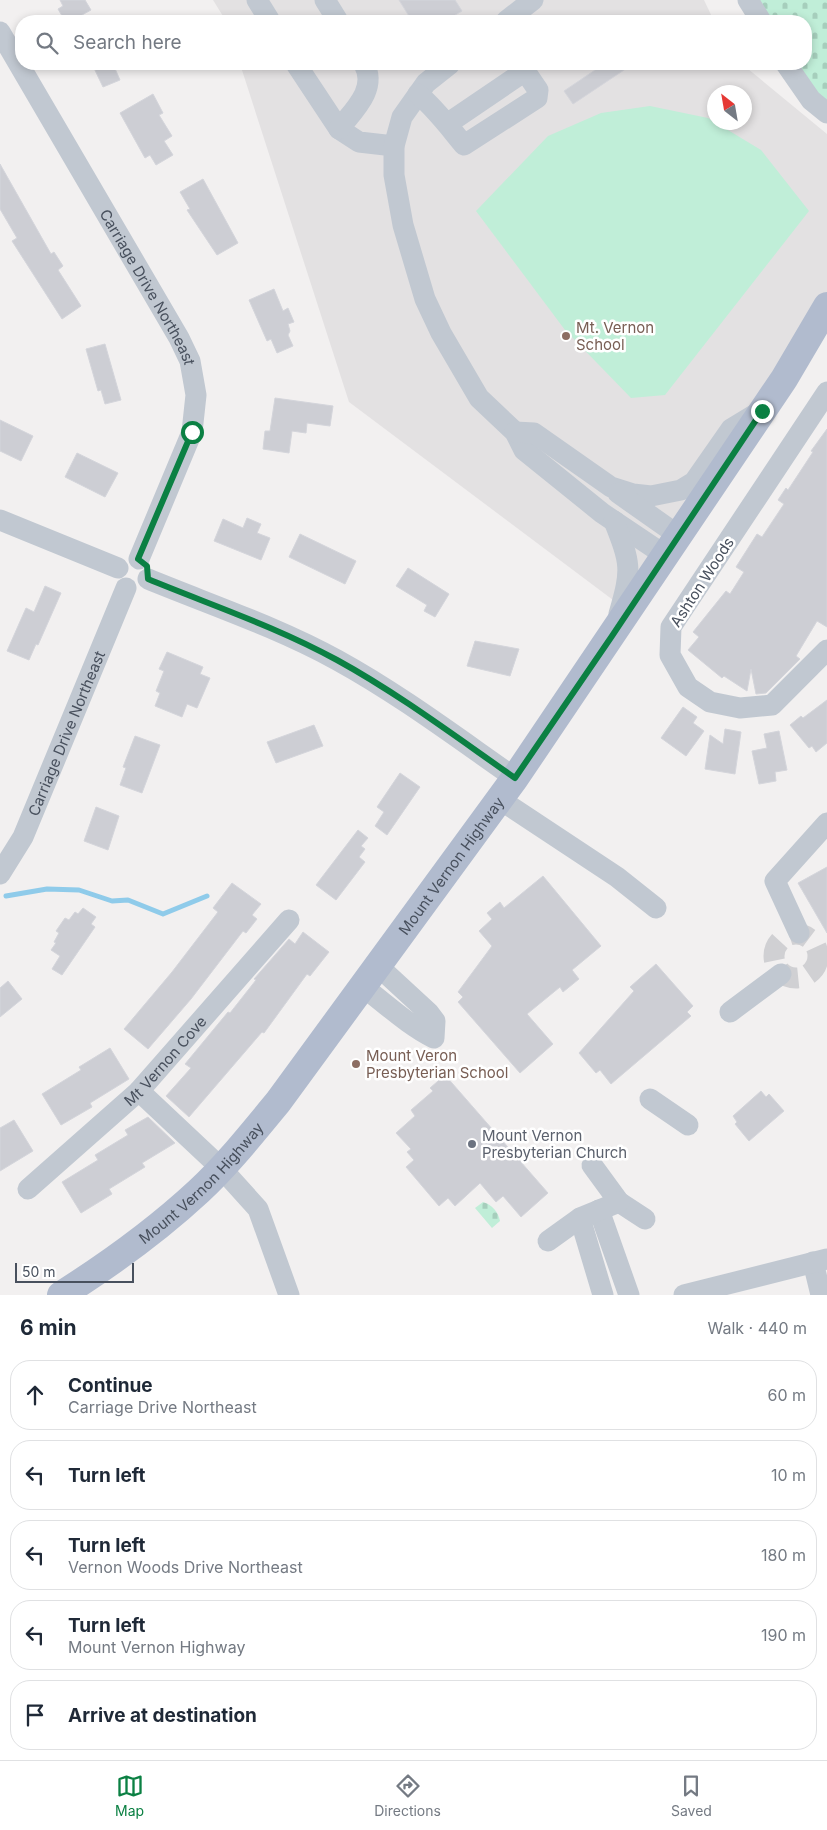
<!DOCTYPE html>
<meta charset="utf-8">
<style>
:root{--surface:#fff;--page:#f2f2f3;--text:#1f2937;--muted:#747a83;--line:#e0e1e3;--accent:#0b8043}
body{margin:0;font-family:Inter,sans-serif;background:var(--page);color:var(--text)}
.compass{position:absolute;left:707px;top:85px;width:45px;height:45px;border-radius:50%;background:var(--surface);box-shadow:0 2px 8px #0003;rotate:329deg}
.scale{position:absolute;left:15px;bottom:12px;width:119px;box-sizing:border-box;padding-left:5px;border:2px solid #48505d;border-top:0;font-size:14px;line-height:18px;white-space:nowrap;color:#48505d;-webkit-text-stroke:4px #fff;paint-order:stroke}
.stop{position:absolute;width:15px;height:15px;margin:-11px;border:4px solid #0b8043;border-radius:50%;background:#fff}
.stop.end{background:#0b8043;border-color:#fff;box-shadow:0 1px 5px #0008}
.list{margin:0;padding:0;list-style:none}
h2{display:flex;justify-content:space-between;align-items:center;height:65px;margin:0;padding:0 20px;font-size:21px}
h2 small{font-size:16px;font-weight:400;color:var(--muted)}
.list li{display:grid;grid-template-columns:32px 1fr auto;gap:15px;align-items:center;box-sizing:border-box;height:70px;margin:0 10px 10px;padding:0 10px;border:1px solid var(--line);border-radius:20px}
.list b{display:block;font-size:19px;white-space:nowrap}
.list p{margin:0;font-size:16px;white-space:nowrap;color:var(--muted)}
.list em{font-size:16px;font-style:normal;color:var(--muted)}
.icon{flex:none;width:28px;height:28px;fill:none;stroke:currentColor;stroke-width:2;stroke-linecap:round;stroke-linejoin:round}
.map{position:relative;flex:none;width:827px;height:1295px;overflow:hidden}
.search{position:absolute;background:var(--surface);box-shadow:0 2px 8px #0003;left:15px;right:15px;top:15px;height:55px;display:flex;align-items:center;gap:12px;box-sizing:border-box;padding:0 18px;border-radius:20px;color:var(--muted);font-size:19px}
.sheet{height:465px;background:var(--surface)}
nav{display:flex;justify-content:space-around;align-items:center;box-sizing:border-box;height:70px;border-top:1px solid var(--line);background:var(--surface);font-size:14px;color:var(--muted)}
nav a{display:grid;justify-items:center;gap:2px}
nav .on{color:var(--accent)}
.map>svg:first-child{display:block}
.education{fill:#e3e1e2;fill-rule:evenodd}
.grass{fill:#c0eed8}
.cemetery{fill:url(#cemetery-stones)}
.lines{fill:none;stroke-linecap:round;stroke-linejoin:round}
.stream{stroke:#8fcbea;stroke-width:5}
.building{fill:#cdced4;stroke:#d4d5db}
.minor-tunnel{stroke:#d0d0d3;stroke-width:21;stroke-dasharray:21 11;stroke-linecap:butt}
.minor{stroke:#c1c8d1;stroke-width:21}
.major{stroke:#b1bbce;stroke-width:28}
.route{stroke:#0b8043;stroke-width:6}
.education-dot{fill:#8d6e63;stroke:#fff;stroke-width:2}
.worship-dot{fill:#6b7280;stroke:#fff;stroke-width:2}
.labels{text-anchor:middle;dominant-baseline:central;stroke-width:5;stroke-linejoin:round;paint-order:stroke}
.street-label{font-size:15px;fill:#48505d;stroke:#fff}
.education-label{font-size:15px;fill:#785e54;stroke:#fff;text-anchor:start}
.worship-label{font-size:15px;fill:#5b616d;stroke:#fff;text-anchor:start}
</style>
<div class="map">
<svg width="827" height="1295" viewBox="0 0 827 1295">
<defs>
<pattern id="cemetery-stones" width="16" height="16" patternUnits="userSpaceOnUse" patternTransform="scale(1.25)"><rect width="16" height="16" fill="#c0eed8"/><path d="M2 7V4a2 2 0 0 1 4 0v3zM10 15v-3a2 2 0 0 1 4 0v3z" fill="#a6cebc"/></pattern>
</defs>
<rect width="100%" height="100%" fill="#f2f0f0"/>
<g class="education">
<polygon points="213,0 704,0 714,21 226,21"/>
<path d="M240 64H742L827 134V293L633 615 349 402ZM714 92H744V122H714Z"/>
</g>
<polygon class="grass" points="650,106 708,118 761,150 809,211 665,395 631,398 565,330 476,211 548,136 601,113"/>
<g class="cemetery">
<polygon points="757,0 827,0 827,103 812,87 796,64 806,64 806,21 769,21"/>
<path d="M483 1202C492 1205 498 1211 500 1221L492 1228 475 1208Z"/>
</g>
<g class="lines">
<polyline class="stream" points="6,896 47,889 79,890 112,901 128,900 163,914 207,896"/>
</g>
<g class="building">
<polygon points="60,0 85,0 91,10 71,21 65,21 58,9 63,6"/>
<polygon points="399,0 455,0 462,11 445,21 412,21"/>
<polygon points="92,64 113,64 120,80 103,87"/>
<polygon points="604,64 633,64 573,104 564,91"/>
<polygon points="153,94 163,113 159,115 172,136 164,141 173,155 156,165 150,155 145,158 120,113"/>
<polygon points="0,164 51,254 54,252 63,266 58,270 81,306 62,319 12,241 17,238 0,209"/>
<polygon points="203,179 238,243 217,255 187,210 190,209 180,192"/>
<polygon points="274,289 283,311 288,308 294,322 288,324 290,331 288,335 293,346 277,353 271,339 267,341 249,300"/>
<polygon points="105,344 121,400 105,404 101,390 98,391 86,349"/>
<polygon points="275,398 333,406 330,426 307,423 306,433 292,431 289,453 263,449 265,431 270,431"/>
<polygon points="0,420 33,436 21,461 0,451"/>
<polygon points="827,429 827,627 817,621 796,656 800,659 766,693 756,694 751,669 747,691 724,676 722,678 688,650 699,637 693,632 726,591 730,594 744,572 736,567 757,534 762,537 784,504 778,500 786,488 788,490 813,452 811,451"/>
<polygon points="77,453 118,473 105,497 65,477"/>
<polygon points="247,518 261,524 257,533 270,538 261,560 214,541 223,519 243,528"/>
<polygon points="300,534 356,561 345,584 289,557"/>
<polygon points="408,568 449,594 435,617 424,611 427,605 396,586"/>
<polygon points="45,586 61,593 38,645 36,644 29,660 7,651 26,608 34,612"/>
<polygon points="475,641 519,649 510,676 467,666"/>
<polygon points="167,652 203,667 200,674 210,678 197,708 187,704 182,717 155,706 160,693 156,691 164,671 159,669"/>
<polygon points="827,700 827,743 816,752 812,746 809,748 790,725 801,716 803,718"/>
<polygon points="683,707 697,717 693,723 704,731 686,756 661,738"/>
<polygon points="314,725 323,746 276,763 267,742"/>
<polygon points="725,729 741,732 735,774 705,769 710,735 723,744"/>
<polygon points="779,731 787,770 775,772 776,781 759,784 752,751 767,748 764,734"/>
<polygon points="135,736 160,745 142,793 120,785 126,768 123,767"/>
<polygon points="400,773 420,787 387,835 375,826 384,812 377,807"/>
<polygon points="96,807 119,816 108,850 84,841"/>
<polygon points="358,830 368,838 361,846 365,849 359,857 365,862 336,900 316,885"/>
<polygon points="827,867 827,933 798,883"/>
<polygon points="543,876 601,946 572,970 579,979 563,992 560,987 527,1014 553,1044 520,1073 458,1002 463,997 458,992 492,946 479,931 492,919 487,913 500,902 504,908"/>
<polygon points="232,883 261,904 252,915 257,919 246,933 243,931 191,999 148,1049 124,1029 172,972 218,912 213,908"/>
<polygon points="83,908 96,917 91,924 95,927 62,975 52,969 60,956 51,950 56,943 54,942 59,933 56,931 65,918 69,920 75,912 78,914"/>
<polygon points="303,932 329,952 310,976 307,974 264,1033 262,1032 189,1117 166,1096 191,1068 185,1064 228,1012 230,1013 256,980 254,979 289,939 295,944"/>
<polygon points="656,964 693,1006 687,1012 691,1016 611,1084 600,1070 596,1073 579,1053 634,991 630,987"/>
<polygon points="8,981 22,999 0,1017 0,988"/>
<polygon points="110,1048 129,1079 90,1103 92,1107 61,1125 42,1094 81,1070 79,1067"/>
<polygon points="445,1075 548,1193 521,1217 503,1196 496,1202 480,1183 455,1206 448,1198 439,1206 406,1167 414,1160 407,1152 411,1149 396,1133 415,1116 411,1110 433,1091 430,1088"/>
<polygon points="761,1091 766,1097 769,1094 784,1111 749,1141 735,1124 737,1122 733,1116"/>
<polygon points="148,1117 175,1143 142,1163 145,1167 109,1189 112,1194 81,1213 62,1182 98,1160 95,1155 128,1135 125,1130"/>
<polygon points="14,1120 33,1151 0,1171 0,1128"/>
</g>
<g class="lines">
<circle class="minor-tunnel" cx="796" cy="956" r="22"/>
<g class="minor">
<polyline points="257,0 270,21"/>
<polyline points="325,0 338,21"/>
<polyline points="748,0 761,21"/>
<polyline points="506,21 533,0"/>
<path id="s1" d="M0 32 179 338 190 361 196 395 192 432 139 559"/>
<polyline points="296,64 339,129 359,142 394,146"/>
<polyline points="450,64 426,83 402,117 394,146 394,175 403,225 425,299 441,333 479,398 515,432 524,450 602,513 666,556"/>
<polyline points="786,64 811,100 827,113"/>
<path d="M418 94C436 109 449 127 464 145L537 98 538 90 525 71 447 124"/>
<path d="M339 129C353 111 378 89 364 64"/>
<polyline points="827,392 671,627 670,655 688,687 710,702 740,708 772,705 827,650"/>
<polyline points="515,432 534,433 611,487 633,494 651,496 681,490 694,482 731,429 759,412"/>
<polyline points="618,493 679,536"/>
<polyline points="0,520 118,568"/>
<path d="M614 521C631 564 632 569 619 614"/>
<path d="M148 579C211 605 277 627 337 660 399 694 456 737 515 778"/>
<polyline points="499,799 617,877 656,908"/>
<path id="s2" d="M0 874 23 837 126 588"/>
<polyline points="799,933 775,881 827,823"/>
<path d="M362 986C386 1004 408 1025 434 1038L435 1021 429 1013 378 966"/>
<polyline points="730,1012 781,974"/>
<polyline points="139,1091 221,1168 258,1209 289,1295"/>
<polyline points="650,1099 688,1125"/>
<polyline points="592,1165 619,1202 645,1219"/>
<path id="s3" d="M28 1189 139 1091 289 920"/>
<polyline points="599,1210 629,1295"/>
<polyline points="580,1218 603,1295"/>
<polyline points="548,1241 580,1218 619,1202"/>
<polyline points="813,1262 821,1295"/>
<polyline points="684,1295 827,1259"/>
</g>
<path class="major" id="s4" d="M61 1295C110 1264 157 1230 199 1191 228 1164 253 1132 278 1102L515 778 784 379 827 306"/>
</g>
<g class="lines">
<path class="route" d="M192 432 138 559 147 566 148 579C211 605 277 627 337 660 399 694 456 737 515 778L612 636 762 411"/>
</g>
<g class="education-dot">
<circle cx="566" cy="336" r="5"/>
<circle cx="356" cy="1064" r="5"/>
</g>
<circle class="worship-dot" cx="472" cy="1144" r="5"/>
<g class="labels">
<g class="street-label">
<text stroke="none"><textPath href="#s1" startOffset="295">Carriage Drive Northeast</textPath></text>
<text transform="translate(702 582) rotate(-57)">Ashton Woods</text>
<text stroke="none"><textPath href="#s2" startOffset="156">Carriage Drive Northeast</textPath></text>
<text stroke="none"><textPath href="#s4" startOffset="585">Mount Vernon Highway</textPath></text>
<text stroke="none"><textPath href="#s3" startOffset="188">Mt Vernon Cove</textPath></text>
<text stroke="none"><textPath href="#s4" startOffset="180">Mount Vernon Highway</textPath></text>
</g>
<g class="education-label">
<text x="576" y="327">Mt. Vernon<tspan x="576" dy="17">School</tspan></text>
<text x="366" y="1055">Mount Veron<tspan x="366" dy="17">Presbyterian School</tspan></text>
</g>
<g class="worship-label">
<text x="482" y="1135">Mount Vernon<tspan x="482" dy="17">Presbyterian Church</tspan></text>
</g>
</g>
</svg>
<svg class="compass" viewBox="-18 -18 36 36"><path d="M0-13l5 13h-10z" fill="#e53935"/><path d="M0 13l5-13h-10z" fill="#747a83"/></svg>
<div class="scale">50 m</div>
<div class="stop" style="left:192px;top:432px"></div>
<div class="stop end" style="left:762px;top:411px"></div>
<div class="search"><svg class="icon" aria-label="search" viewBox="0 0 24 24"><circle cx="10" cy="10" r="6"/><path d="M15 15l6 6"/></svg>Search here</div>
</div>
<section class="sheet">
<h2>6 min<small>Walk · 440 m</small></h2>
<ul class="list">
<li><svg class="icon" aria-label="ahead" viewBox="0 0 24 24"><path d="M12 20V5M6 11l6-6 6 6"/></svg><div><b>Continue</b><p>Carriage Drive Northeast</p></div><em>60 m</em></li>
<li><svg class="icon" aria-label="left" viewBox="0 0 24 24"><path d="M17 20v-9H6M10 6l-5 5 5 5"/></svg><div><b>Turn left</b></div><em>10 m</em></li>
<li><svg class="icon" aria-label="left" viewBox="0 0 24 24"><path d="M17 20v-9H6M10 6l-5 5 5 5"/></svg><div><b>Turn left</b><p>Vernon Woods Drive Northeast</p></div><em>180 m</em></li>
<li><svg class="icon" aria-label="left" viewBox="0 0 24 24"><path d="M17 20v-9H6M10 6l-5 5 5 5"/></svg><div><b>Turn left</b><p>Mount Vernon Highway</p></div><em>190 m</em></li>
<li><svg class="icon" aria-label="arrive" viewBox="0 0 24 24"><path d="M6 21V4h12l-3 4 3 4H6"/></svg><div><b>Arrive at destination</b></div></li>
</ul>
</section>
<nav>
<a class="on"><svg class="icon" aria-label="map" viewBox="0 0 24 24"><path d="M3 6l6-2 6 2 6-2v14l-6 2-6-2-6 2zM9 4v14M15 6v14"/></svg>Map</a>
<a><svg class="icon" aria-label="directions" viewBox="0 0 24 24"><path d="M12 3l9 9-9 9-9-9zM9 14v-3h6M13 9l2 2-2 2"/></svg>Directions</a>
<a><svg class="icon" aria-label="saved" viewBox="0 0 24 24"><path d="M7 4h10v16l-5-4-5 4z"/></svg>Saved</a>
</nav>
